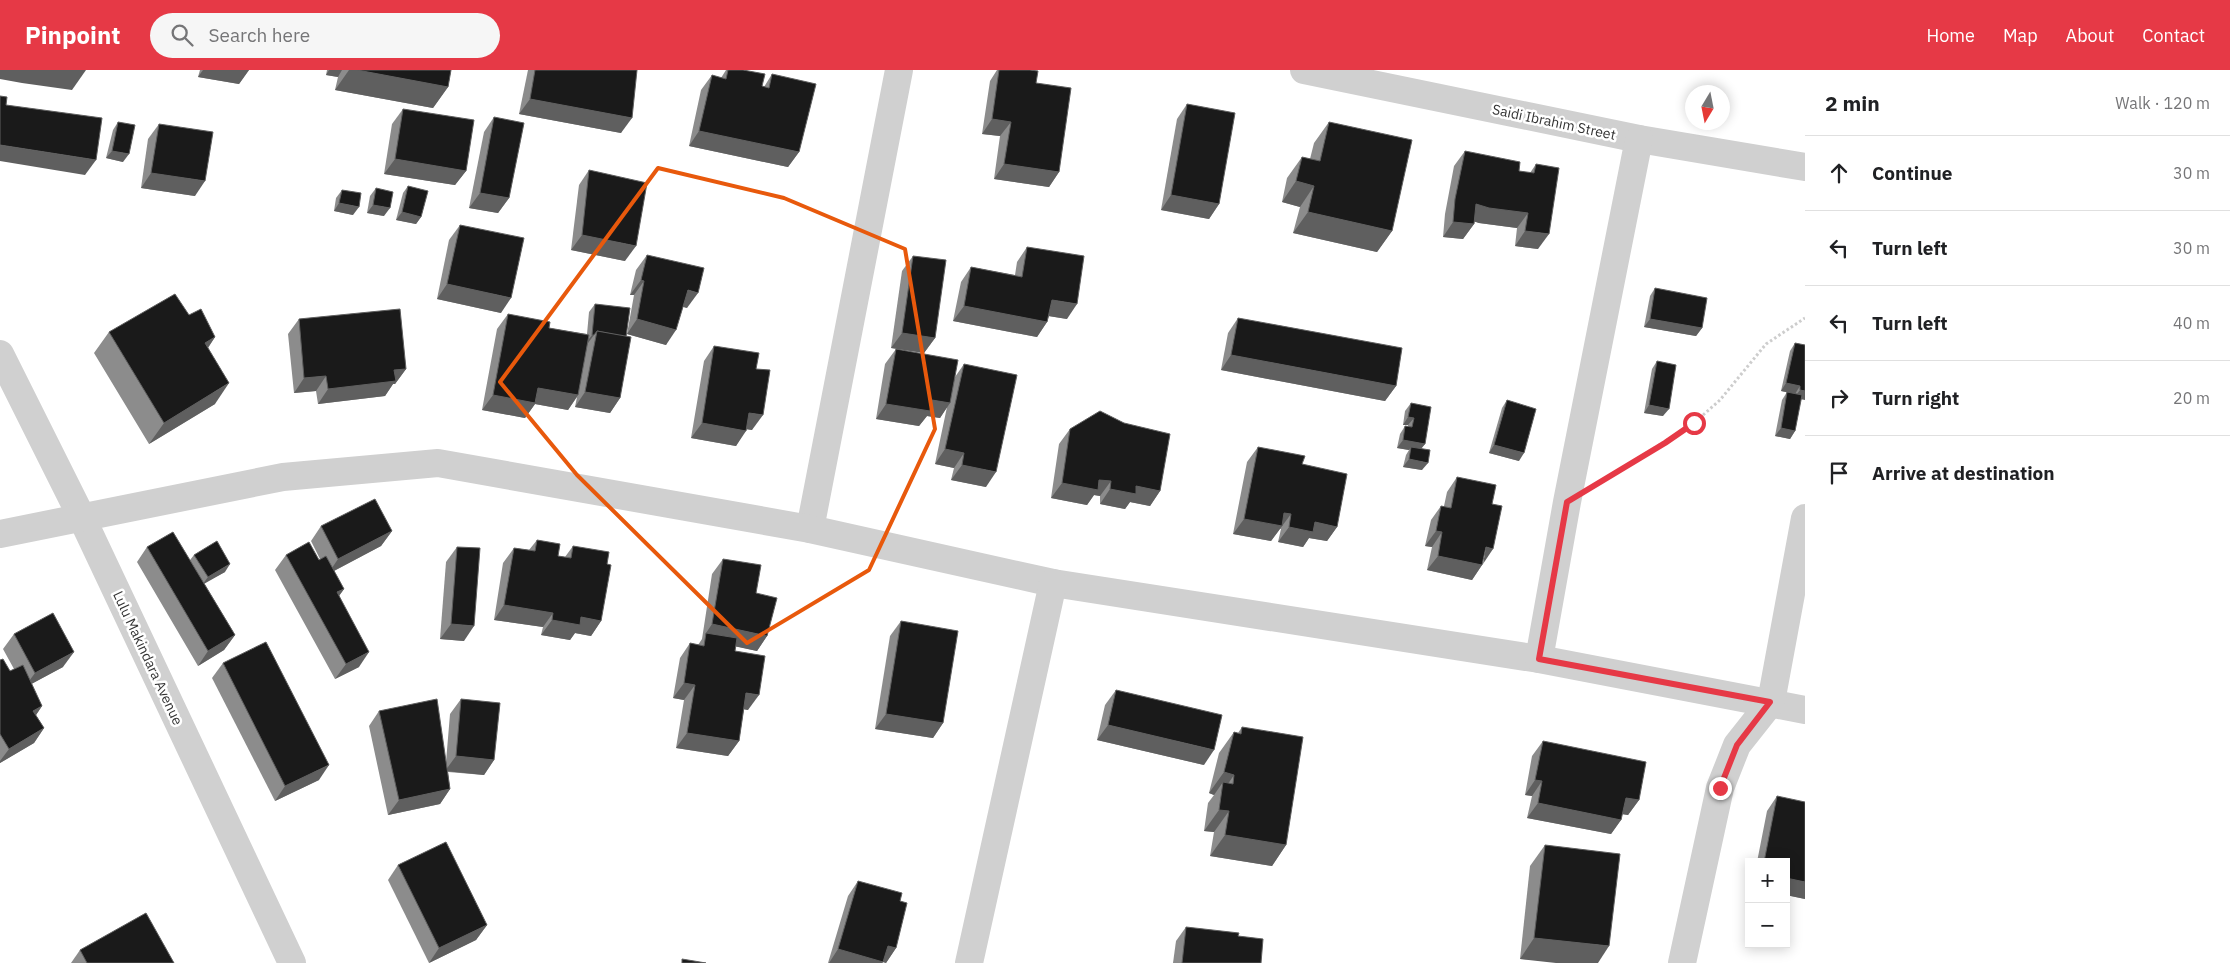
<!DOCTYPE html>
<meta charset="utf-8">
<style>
:root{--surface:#fff;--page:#f6f6f6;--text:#202124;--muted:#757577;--line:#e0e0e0;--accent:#e63946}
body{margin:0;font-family:"IBM Plex Sans",sans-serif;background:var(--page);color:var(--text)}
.controls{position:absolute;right:15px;bottom:15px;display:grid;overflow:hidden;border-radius:0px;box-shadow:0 2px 12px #0003}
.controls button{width:45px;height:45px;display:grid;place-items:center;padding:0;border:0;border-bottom:1px solid var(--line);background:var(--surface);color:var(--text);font:25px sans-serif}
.compass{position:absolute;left:1685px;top:15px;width:45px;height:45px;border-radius:50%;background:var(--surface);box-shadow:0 2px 12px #0003;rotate:190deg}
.stop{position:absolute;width:15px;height:15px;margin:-11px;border:4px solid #e63946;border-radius:50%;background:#fff}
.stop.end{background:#e63946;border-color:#fff;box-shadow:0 1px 5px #0008}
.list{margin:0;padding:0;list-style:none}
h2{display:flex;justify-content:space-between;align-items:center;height:65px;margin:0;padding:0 20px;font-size:21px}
h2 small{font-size:16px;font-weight:400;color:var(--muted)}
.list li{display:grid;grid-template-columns:32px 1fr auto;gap:15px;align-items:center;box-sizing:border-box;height:75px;padding:0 20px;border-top:1px solid var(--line)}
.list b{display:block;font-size:19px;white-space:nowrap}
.list em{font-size:16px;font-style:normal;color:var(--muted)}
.icon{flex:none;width:28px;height:28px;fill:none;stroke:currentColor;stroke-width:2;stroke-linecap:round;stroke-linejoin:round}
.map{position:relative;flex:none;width:1805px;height:893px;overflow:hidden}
header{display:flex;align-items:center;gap:30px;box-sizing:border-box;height:70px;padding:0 25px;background:var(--accent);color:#fff}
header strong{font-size:24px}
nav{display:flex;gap:28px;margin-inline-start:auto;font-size:18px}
.search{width:350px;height:45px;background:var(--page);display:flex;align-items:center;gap:12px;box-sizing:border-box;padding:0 18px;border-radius:28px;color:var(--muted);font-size:19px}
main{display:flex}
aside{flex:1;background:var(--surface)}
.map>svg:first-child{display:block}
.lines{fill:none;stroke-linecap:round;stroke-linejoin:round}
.path{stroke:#cdcdcd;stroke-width:3;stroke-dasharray:2.5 2.5;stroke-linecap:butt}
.minor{stroke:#d0d0d0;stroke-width:28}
.wall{fill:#8c8c8c}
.shaded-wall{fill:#5f5f5f}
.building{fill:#1a1a1a;stroke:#5f5f5f}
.route{stroke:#e63946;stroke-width:6}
.marked{fill:none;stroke:#e8590c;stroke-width:4;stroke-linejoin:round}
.labels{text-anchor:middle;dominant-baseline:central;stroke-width:5;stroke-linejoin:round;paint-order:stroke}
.street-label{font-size:14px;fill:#333;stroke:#fff}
</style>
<header>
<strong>Pinpoint</strong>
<div class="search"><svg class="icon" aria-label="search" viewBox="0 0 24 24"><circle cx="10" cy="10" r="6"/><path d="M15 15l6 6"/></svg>Search here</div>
<nav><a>Home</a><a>Map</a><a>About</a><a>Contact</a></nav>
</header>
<main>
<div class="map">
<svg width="1805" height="893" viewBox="0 0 1805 893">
<rect width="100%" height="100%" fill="#fff"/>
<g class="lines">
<polyline class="path" points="1607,408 1694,353 1720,330 1766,274 1805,248"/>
<g class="minor">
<polyline points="1304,0 1639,69 1805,97"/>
<polyline points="0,284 82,448 292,893"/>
<polyline points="810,459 899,0"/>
<polyline points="0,464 283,407 438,393 810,459 1053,513 1539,589 1805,640"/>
<polyline points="1539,589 1567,432 1639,69"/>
<polyline points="969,893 1053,513"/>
<polyline points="1682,893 1720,718 1737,675 1771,632 1805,448"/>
</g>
</g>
<g class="wall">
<polygon points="200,0 249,0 239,14 198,7"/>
<polygon points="327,0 451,0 448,17 433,38 335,20 338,7 326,5"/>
<polygon points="528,0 637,0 621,63 519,44"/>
<polygon points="726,0 743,0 762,16 764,17 772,4 799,82 788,97 689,76 701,20 712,5 721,8"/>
<polygon points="997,0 1030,0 1036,13 1059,102 1049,117 994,109 1000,66 982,64 990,11"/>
<polygon points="1187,34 1219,134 1209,149 1161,140 1177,49"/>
<polygon points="403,39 466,101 455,115 384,104 392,54"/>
<polygon points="494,47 509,128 498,143 469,138 484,62"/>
<polygon points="118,52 123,92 106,88 113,60"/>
<polygon points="1329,52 1392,161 1377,182 1293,163 1300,137 1282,132 1287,108 1302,87 1310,89 1314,73"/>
<polygon points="159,54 195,126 141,118 148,69"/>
<polygon points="1465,81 1519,101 1530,103 1536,94 1538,179 1515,176 1517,158 1479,153 1474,151 1474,154 1463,169 1443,167 1445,144 1454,96"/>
<polygon points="589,100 625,191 571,180 579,115"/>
<polygon points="408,116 421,147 416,154 396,150 403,123"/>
<polygon points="376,118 384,146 367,143 370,126"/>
<polygon points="342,120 353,145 334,141 336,128"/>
<polygon points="460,155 501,243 437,229 449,170"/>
<polygon points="1027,177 1067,249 1049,246 1047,252 1037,267 953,251 961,212 971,197 1015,205 1017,192"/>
<polygon points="647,185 687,238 683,237 666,275 627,264 634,225 630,225 636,200"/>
<polygon points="913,186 935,268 924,283 891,278 902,201"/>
<polygon points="1655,218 1702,258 1696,266 1644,257 1650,226"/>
<polygon points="595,234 620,328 610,343 575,337 577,327 568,340 535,334 525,348 482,340 497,259 508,244 549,258 587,264 589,242"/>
<polygon points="189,245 215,267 208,278 215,334 149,374 94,283 109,262"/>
<polygon points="1238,248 1396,316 1385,331 1221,300 1228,263"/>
<polygon points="299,249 406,299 395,314 393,314 385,326 318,334 316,321 294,323 288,264"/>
<polygon points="1795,273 1805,275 1801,329 1795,361 1790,369 1775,366 1782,330 1787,322 1792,323 1781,321 1790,281"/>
<polygon points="714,276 756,299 752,360 746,359 736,376 691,368 704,291"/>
<polygon points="896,279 955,307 964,294 986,417 951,410 954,398 935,394 947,337 940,348 927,346 919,356 876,349 885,294"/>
<polygon points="1657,291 1663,346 1644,343 1652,299"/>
<polygon points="1507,330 1519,391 1489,383 1502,338"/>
<polygon points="1411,333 1425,374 1421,379 1422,400 1403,397 1406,385 1409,380 1397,378 1400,364 1405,356 1408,356 1408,355 1403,355 1405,341"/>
<polygon points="1070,359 1160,421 1150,436 1130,432 1125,439 1100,434 1100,426 1094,425 1087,435 1051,428 1059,374"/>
<polygon points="1258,377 1302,394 1337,457 1327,471 1309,468 1303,477 1278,472 1281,459 1280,459 1271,471 1233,464 1247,392"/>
<polygon points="1457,407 1492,434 1482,495 1472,510 1427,500 1432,477 1425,476 1431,450 1441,436 1444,436 1447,422"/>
<polygon points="321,456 392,461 381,476 334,501 344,519 339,526 359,597 335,609 275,500 286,485 319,490 320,489 311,471"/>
<polygon points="537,470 558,486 565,487 573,476 607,494 601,551 591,566 575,563 570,570 541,565 543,557 494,550 503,493 514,478 529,480"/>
<polygon points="147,477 190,490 194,485 225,502 204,513 235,565 224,580 198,596 137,492"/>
<polygon points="457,477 464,571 440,569 446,492"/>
<polygon points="723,489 756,523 767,566 757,581 735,576 735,581 748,640 744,639 739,671 728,686 676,678 684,630 673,628 680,588 690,573 698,575 702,569 712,504"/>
<polygon points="901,551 943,653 933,668 875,659 890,566"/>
<polygon points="14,564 63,597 31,614 42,636 36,645 44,658 34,673 0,693 0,590 10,601 14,599 3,579"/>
<polygon points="223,593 319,710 275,731 212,608"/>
<polygon points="1116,620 1204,695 1097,670 1105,635"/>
<polygon points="461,629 494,690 484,705 448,702 450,719 440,734 388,745 369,656 379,641 446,692 450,644"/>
<polygon points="1242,657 1286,775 1272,796 1210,786 1214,762 1204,761 1208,733 1214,725 1209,723 1219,683 1234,662 1238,663"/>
<polygon points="1543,671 1639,730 1628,745 1622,744 1621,750 1611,764 1527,748 1532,726 1525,725 1532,686"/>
<polygon points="1777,726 1805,829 1786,825 1786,792 1757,792 1767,741"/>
<polygon points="1545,775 1598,893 1520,889 1530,796"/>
<polygon points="398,795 487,855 476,870 429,893 388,810"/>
<polygon points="858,811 900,831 896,878 886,893 883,892 882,893 828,893 848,826"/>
<polygon points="1186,857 1261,893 1173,893 1176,871"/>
<polygon points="80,880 174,893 71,893"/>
</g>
<g class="shaded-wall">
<polygon points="0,0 86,0 72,20 22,13 0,9"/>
<polygon points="203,0 249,0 239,14 198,7"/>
<polygon points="329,0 342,0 338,7 326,5"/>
<polygon points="349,0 357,0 448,17 433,38 335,20"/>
<polygon points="530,29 632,48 621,63 519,44"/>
<polygon points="992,49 1011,52 1000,66 982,64"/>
<polygon points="699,61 799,82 788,97 689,76"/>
<polygon points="0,75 96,90 85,105 0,91"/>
<polygon points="112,81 129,84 123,92 106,88"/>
<polygon points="395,89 466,101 455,115 384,104"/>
<polygon points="1004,94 1059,102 1049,117 994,109"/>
<polygon points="151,103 205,111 195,126 141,118"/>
<polygon points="1296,111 1314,116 1300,137 1282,132"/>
<polygon points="480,123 509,128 498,143 469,138"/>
<polygon points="1171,125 1219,134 1209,149 1161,140"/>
<polygon points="339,133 359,137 353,145 334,141"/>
<polygon points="1476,134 1528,143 1517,158 1479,153 1466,149"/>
<polygon points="373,135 390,138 384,146 367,143"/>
<polygon points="402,142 421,147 416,154 396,150"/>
<polygon points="1308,142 1392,161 1377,182 1293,163"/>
<polygon points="1453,152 1474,154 1463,169 1443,167"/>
<polygon points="1525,161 1549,164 1538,179 1515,176"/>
<polygon points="582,165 636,176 625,191 571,180"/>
<polygon points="641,210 644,211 634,225 630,225"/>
<polygon points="447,214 511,228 501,243 437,229"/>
<polygon points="688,220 698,223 687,238 678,235"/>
<polygon points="1052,230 1077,234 1067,249 1042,245"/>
<polygon points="964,236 1047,252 1037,267 953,251"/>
<polygon points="637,249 676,260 666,275 627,264"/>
<polygon points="1650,249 1702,258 1696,266 1644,257"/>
<polygon points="902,263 935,268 924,283 891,278"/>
<polygon points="592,265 594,265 588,273 586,273"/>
<polygon points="215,267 201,288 205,273"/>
<polygon points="1231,285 1396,316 1385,331 1221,300"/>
<polygon points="406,299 395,314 393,314 385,326 318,334 328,319 394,300"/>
<polygon points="326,306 316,321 294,323 304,308"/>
<polygon points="229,313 215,334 149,374 164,353"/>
<polygon points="1786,313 1800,316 1795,324 1781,321"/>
<polygon points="538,318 578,325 568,340 535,334 525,348 482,340 493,325"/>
<polygon points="1800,320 1805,321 1805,330 1794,328"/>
<polygon points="585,322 620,328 610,343 575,337"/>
<polygon points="932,330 950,333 940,348 927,346 919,356 876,349 886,334"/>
<polygon points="1649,335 1669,339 1663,346 1644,343"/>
<polygon points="749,343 763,345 752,360 739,358"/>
<polygon points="1408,347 1414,348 1408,355 1403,355"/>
<polygon points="702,353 746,361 736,376 691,368"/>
<polygon points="1781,358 1795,361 1790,369 1775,366"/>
<polygon points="1403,370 1425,374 1419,381 1411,377 1409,380 1397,378"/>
<polygon points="1494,375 1524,383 1519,391 1489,383"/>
<polygon points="945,379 964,383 954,398 935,394"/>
<polygon points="1409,389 1428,393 1422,400 1403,397"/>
<polygon points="962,395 996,402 986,417 951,410"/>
<polygon points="1099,410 1111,411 1100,426 1094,425 1087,435 1051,428 1062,413"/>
<polygon points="1136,416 1160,421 1150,436 1130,432 1125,439 1100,434 1110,419"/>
<polygon points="1284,443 1291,444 1271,471 1233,464 1244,449"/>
<polygon points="1315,452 1337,457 1327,471 1309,468 1303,477 1278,472 1289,457"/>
<polygon points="392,461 381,476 328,504 338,489"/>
<polygon points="1436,461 1442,462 1432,477 1425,476"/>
<polygon points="1486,477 1493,479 1483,494"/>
<polygon points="1438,486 1482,495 1472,510 1427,500"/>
<polygon points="230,494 225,502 202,515 208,507"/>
<polygon points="344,519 333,534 337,522"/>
<polygon points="504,535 553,543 543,557 494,550"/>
<polygon points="581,547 601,551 591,566 575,563 570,570 541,565 552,550"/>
<polygon points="451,554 474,556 464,571 440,569"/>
<polygon points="712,554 767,566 757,581 705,570 706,563 702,569"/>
<polygon points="235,565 224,580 198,596 208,581"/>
<polygon points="74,582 63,597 24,618 35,603"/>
<polygon points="369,582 359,597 335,609 346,594"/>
<polygon points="684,613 695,615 684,630 673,628"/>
<polygon points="746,623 759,625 748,640 736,638"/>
<polygon points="42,636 32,651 33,641"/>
<polygon points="886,644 943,653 933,668 875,659"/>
<polygon points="1108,655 1214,680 1204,695 1097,670"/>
<polygon points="44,658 34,673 0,693 0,691 9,679"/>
<polygon points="687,663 739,671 728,686 676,678"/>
<polygon points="456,686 494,690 484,705 445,701"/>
<polygon points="329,695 319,710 275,731 285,716"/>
<polygon points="1224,702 1234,705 1221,724 1223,712 1214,725 1209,723"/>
<polygon points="1535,710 1542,711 1532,726 1525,725"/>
<polygon points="450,719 440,734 388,745 399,730"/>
<polygon points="1626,728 1639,730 1628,745 1615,743"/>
<polygon points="1538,733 1621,750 1611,764 1527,748"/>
<polygon points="1219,740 1229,741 1214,762 1204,761"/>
<polygon points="1225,765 1286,775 1272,796 1210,786"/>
<polygon points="1786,808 1805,812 1805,829 1786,825"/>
<polygon points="487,855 476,870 429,893 439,878"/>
<polygon points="1534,868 1609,876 1598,893 1556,893 1520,889"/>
<polygon points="888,876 896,878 886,893 880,891 883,892 882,893 829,893 838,879"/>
</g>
<g class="building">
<polygon points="357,0 451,0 448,17"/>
<polygon points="535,0 637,0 632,48 530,29"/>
<polygon points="728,0 743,0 765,4 762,16 769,18 772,4 816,14 799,82 699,61 712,5 726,9"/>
<polygon points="999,0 1030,0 1038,1 1036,13 1071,18 1059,102 1004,94 1011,52 992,49"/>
<polygon points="0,26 7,27 6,35 102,48 96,90 0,75"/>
<polygon points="1187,34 1235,43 1219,134 1171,125"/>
<polygon points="403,39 474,50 466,101 395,89"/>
<polygon points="494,47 524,53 509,128 480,123"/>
<polygon points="118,52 135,55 129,84 112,81"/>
<polygon points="1329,52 1412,70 1392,161 1308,142 1314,116 1296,111 1302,87 1320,91"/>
<polygon points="159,54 213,62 205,111 151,103"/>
<polygon points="1465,81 1520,92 1519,101 1534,103 1536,94 1559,98 1549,164 1525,161 1528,143 1489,138 1476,134 1474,154 1453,152 1455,129"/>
<polygon points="589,100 647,113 636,176 582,165"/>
<polygon points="408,116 428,121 421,147 402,142"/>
<polygon points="376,118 393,122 390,138 373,135"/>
<polygon points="342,120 361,123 359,137 339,133"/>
<polygon points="460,155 524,168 511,228 447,214"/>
<polygon points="1027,177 1084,186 1077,234 1052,230 1047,252 964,236 971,197 1022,207"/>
<polygon points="647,185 704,198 698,223 688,220 676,260 637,249 644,211 641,210"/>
<polygon points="913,186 946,190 935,268 902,263"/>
<polygon points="1655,218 1707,228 1702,258 1650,249"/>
<polygon points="175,224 189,245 201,239 215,267 205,273 229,313 164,353 109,262"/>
<polygon points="595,234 630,238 626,267 597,261 594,265 592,265"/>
<polygon points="400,239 406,299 394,300 396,311 328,319 326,306 304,308 299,249"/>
<polygon points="508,244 550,252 549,258 589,265 578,325 538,318 535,333 493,325"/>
<polygon points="1238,248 1402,278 1396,316 1231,285"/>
<polygon points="597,261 631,267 620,328 585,322"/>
<polygon points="1795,273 1805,275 1805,321 1800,320 1800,316 1786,313"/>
<polygon points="714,276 759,283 756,299 770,300 763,345 749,343 746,361 702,353"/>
<polygon points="896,279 958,290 950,333 932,330 930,341 886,334"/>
<polygon points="1657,291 1676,295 1669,339 1649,335"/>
<polygon points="964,294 1017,305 996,402 962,395 964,383 945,379"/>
<polygon points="1787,322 1802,325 1795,361 1781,358"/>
<polygon points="1507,330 1536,339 1524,383 1494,375"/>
<polygon points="1411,333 1431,337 1425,374 1403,370 1405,356 1412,357 1414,348 1408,347"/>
<polygon points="1100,341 1124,353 1170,364 1160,421 1136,416 1136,424 1110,419 1111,411 1099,410 1098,420 1062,413 1070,359"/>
<polygon points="1258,377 1305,386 1302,394 1347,404 1337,457 1315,452 1313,462 1289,457 1291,444 1284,443 1282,456 1244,449"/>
<polygon points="1411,377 1430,380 1428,393 1409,389"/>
<polygon points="1457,407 1496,415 1492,434 1502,436 1493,479 1486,477 1482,495 1438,486 1442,462 1436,461 1441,436 1451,438"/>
<polygon points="375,429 392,461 338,489 321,456"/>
<polygon points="173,462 235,565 208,581 147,477"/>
<polygon points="537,470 560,474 558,486 571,488 573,476 609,482 607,494 611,495 601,551 581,547 580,555 552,550 553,543 504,535 514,478 535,481"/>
<polygon points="217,471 230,494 208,507 194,485"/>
<polygon points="309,472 319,490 326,486 344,519 337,522 369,582 346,594 286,485"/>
<polygon points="457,477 480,478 474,556 451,554"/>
<polygon points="723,489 761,495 756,523 777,528 767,566 712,554"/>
<polygon points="53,543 74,582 35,603 14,564"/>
<polygon points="901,551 958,561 943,653 886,644"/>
<polygon points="706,563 737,568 735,581 765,586 759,625 746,623 739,671 687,663 695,615 684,613 690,573 704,576"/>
<polygon points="266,572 329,695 285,716 223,593"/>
<polygon points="3,589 10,601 23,595 42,636 33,641 44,658 9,679 0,664 0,590"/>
<polygon points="1116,620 1222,645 1214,680 1108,655"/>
<polygon points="437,629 450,719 399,730 379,641"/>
<polygon points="461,629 500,633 494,690 456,686"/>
<polygon points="1242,657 1303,667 1286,775 1225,765 1229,741 1219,740 1223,712 1233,714 1234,705 1224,702 1234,662 1241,664"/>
<polygon points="1543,671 1646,692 1639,730 1626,728 1621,750 1538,733 1542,711 1535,710"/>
<polygon points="1777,726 1805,732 1805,812 1786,808 1786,792 1764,792"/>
<polygon points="446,772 487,855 439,878 398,795"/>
<polygon points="1545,775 1620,784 1609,876 1534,868"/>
<polygon points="858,811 902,823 900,831 907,833 896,878 888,876 883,892 838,879"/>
<polygon points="146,843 174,893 87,893 80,880"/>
<polygon points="1186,857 1239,863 1238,866 1263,869 1261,893 1182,893"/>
<polygon points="682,889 706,893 682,893"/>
</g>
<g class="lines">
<polyline class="route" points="1694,353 1665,373 1567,432 1539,589 1770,632 1737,675 1720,718"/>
</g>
<path class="marked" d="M658 98 784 128 905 179 935 359 869 500 747 573 577 405 500 312Z"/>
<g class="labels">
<g class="street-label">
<text transform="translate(1554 52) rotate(12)">Saidi Ibrahim Street</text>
<text transform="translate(148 588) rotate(65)">Lulu Makindara Avenue</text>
</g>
</g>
</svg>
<div class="controls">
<button>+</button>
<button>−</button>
</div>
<svg class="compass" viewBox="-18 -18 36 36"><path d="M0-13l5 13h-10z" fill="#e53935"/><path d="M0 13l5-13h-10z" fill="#757577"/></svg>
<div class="stop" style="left:1694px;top:353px"></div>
<div class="stop end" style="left:1720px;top:718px"></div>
</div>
<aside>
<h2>2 min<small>Walk · 120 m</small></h2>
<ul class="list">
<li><svg class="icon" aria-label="ahead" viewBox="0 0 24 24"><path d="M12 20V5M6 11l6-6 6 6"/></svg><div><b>Continue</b></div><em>30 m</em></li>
<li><svg class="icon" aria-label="left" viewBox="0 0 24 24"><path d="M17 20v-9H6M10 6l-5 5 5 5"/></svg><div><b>Turn left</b></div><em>30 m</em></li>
<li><svg class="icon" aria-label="left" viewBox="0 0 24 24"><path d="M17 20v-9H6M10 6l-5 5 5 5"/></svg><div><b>Turn left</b></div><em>40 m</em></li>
<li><svg class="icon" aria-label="right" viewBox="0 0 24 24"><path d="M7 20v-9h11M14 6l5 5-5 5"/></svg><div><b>Turn right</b></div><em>20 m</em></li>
<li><svg class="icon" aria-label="arrive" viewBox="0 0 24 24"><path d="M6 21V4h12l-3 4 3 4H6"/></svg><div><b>Arrive at destination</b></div></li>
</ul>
</aside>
</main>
